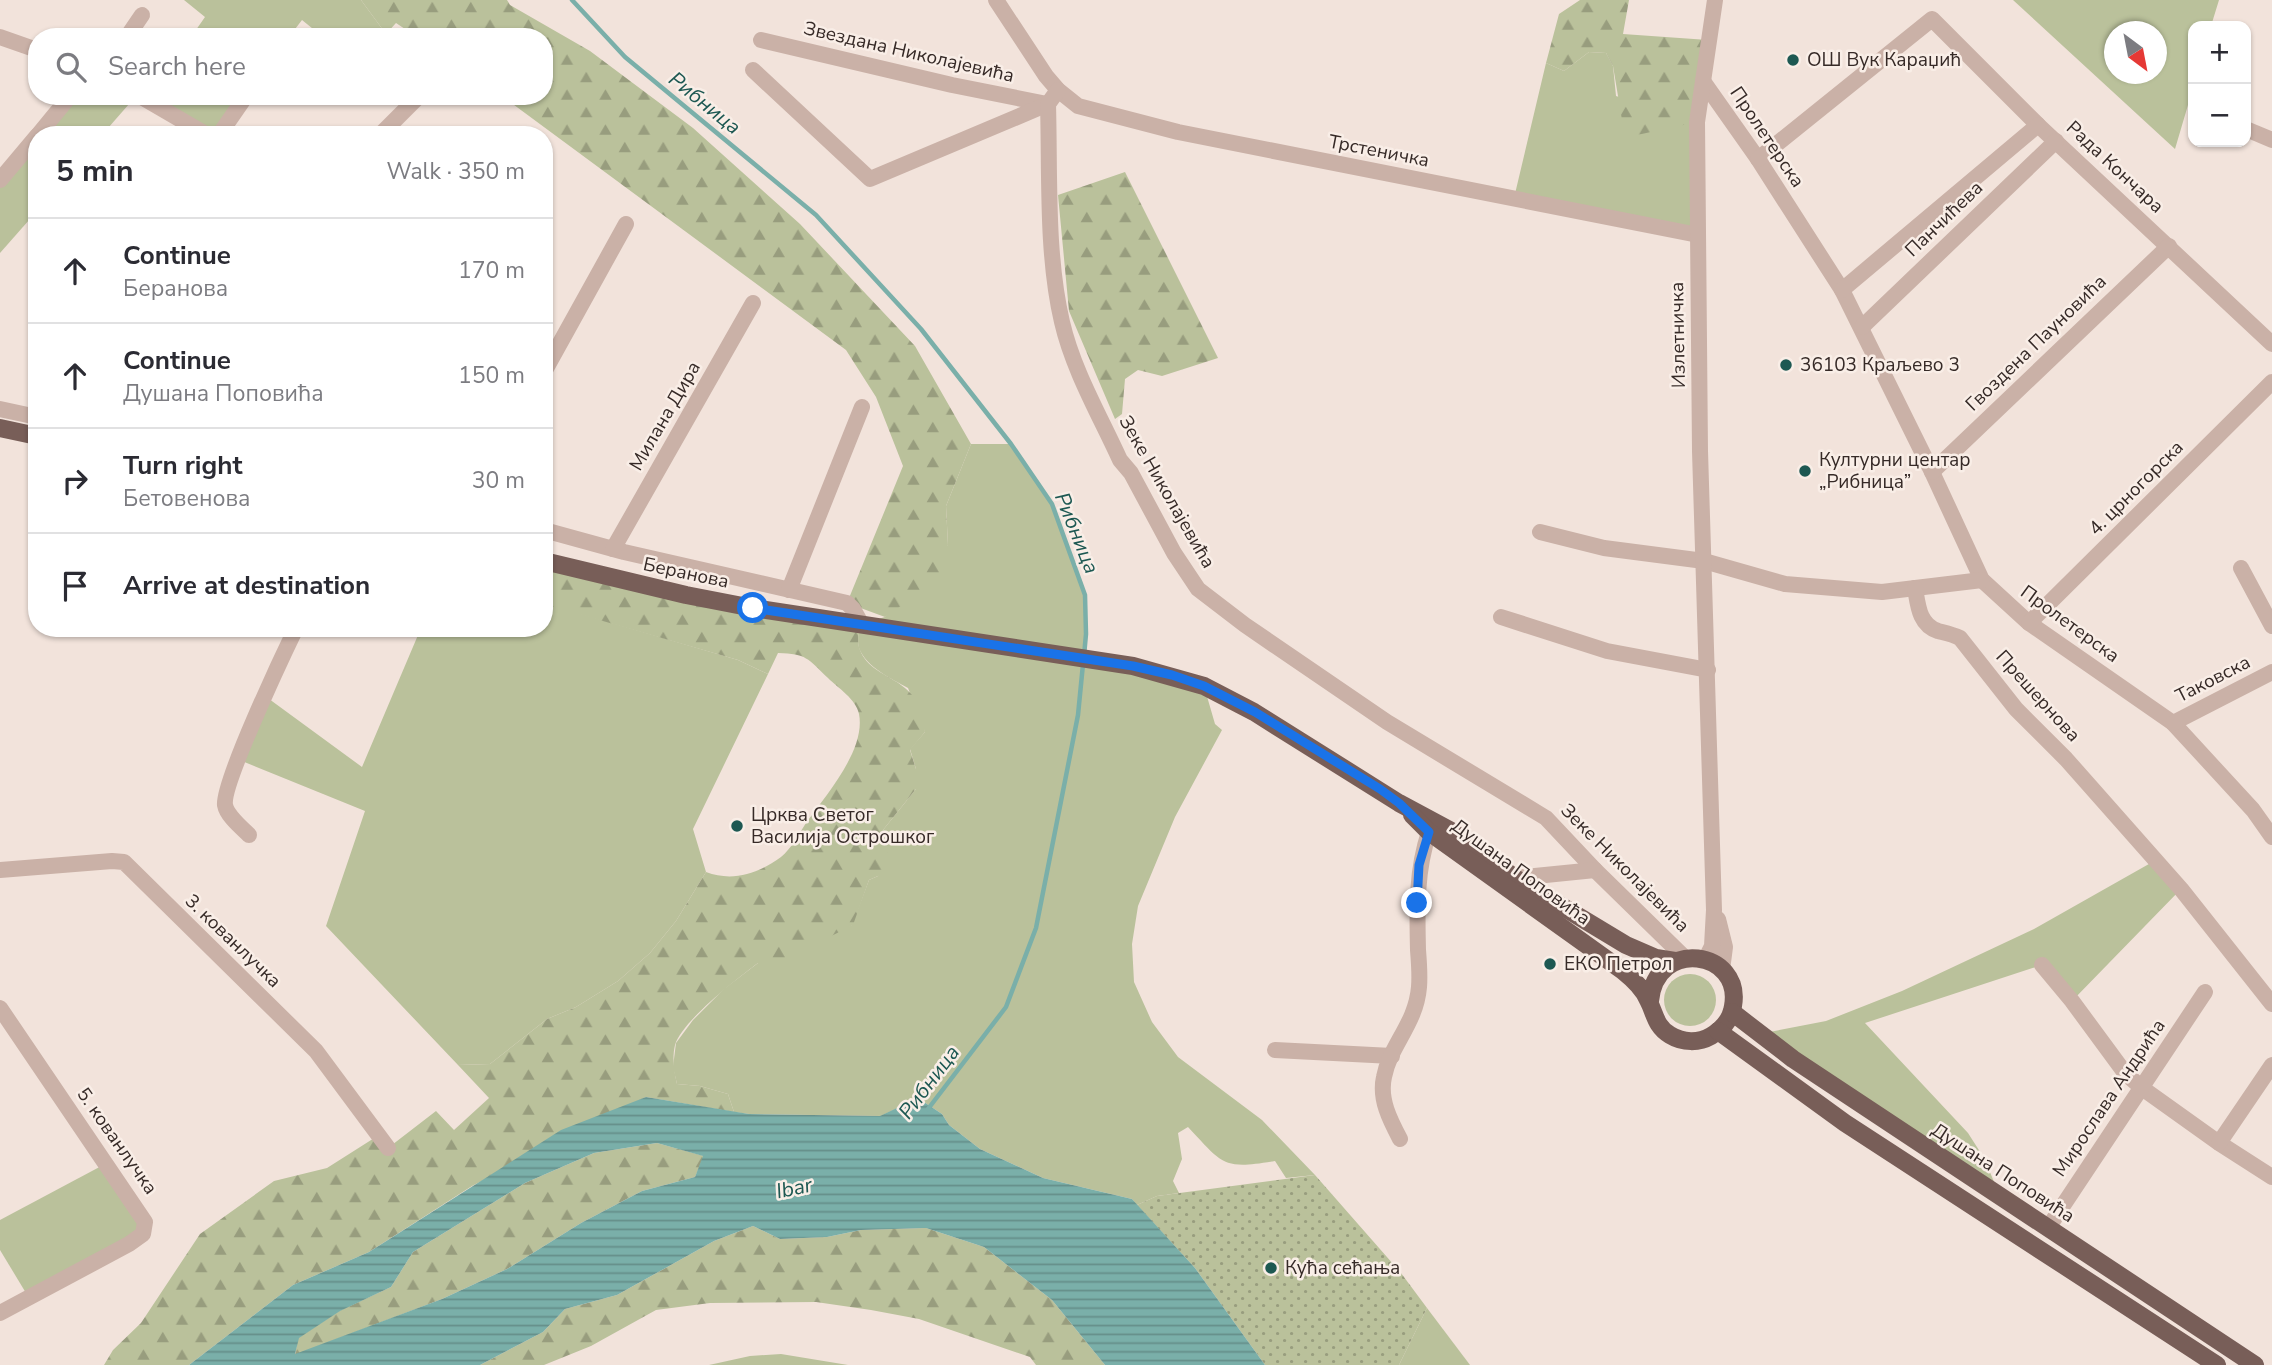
<!DOCTYPE html>
<meta charset="utf-8">
<style>
:root{--surface:#fff;--page:#f2f2f3;--text:#2b2b33;--muted:#7c7c81;--line:#e1e1e2}
body{margin:0;font-family:"Nunito Sans",sans-serif;background:var(--page);color:var(--text)}
.controls{position:absolute;right:21px;top:21px;display:grid;overflow:hidden;border-radius:14px;box-shadow:0 2px 5px #0004}
.controls button{width:63px;height:63px;display:grid;place-items:center;padding:0;border:0;border-bottom:2px solid var(--line);background:var(--surface);color:var(--text);font:35px sans-serif}
.compass{position:absolute;left:2104px;top:21px;width:63px;height:63px;border-radius:50%;background:var(--surface);box-shadow:0 2px 5px #0004;rotate:148deg}
.stop{position:absolute;width:21px;height:21px;margin:-16px;border:5px solid #1a73e8;border-radius:50%;background:#fff}
.stop.end{background:#1a73e8;border-color:#fff;box-shadow:0 2px 7px #0008}
.list{margin:0;padding:0;list-style:none}
h2{display:flex;justify-content:space-between;align-items:center;height:91px;margin:0;padding:0 28px;font-size:30px}
h2 small{font-size:23px;font-weight:400;color:var(--muted)}
.list li{display:grid;grid-template-columns:46px 1fr auto;gap:21px;align-items:center;box-sizing:border-box;height:105px;padding:0 28px;border-top:2px solid var(--line)}
.list b{display:block;font-size:26px;white-space:nowrap}
.list p{margin:0;font-size:23px;white-space:nowrap;color:var(--muted)}
.list em{font-size:23px;font-style:normal;color:var(--muted)}
.icon{flex:none;width:38px;height:38px;fill:none;stroke:currentColor;stroke-width:2;stroke-linecap:round;stroke-linejoin:round}
.map{position:relative;flex:none;width:2272px;height:1365px;overflow:hidden}
.search{position:absolute;background:var(--surface);box-shadow:0 2px 5px #0004;left:28px;top:28px;width:525px;height:77px;display:flex;align-items:center;gap:18px;box-sizing:border-box;padding:0 24px;border-radius:28px;color:var(--muted);font-size:26px}
.panel{position:absolute;background:var(--surface);box-shadow:0 2px 5px #0004;left:28px;top:126px;width:525px;height:511px;border-radius:28px}
.map>svg:first-child{display:block}
.green{fill:#bac19b;fill-rule:evenodd}
.forest{fill:url(#forest-firs)}
.park{fill:url(#park-dots)}
.water{fill:url(#water-rules);fill-rule:evenodd}
.lines{fill:none;stroke-linecap:round;stroke-linejoin:round}
.stream{stroke:#7aafa9;stroke-width:4.5}
.minor{stroke:#cab1a7;stroke-width:16}
.major{stroke:#785e58;stroke-width:18}
.route{stroke:#1a73e8;stroke-width:9}
.poi-dot{fill:#1d5852;stroke:#f9eee7;stroke-width:2.5}
.labels{text-anchor:middle;dominant-baseline:central;stroke-width:5;stroke-linejoin:round;paint-order:stroke}
.street-label{font-size:19px;fill:#362a27;stroke:#f9eee7}
.poi-label{font-size:19px;fill:#362a27;stroke:#f9eee7;text-anchor:start}
.water-label{font-size:21px;font-style:italic;fill:#1d5852;stroke:#f9eee7}
</style>
<div class="map">
<svg width="2272" height="1365" viewBox="0 0 2272 1365">
<defs>
<pattern id="forest-firs" width="22" height="20" patternUnits="userSpaceOnUse" patternTransform="scale(1.75)"><rect width="22" height="20" fill="#bac19b"/><path d="M5 1l3.5 6h-7zM16 11l3.5 6h-7z" fill="#989d7e"/></pattern>
<pattern id="park-dots" width="8" height="8" patternUnits="userSpaceOnUse" patternTransform="scale(1.75)"><rect width="8" height="8" fill="#bac19b"/><path d="M2 2h.1M6 6h.1" fill="none" stroke="#989d7e" stroke-width="1.8" stroke-linecap="round"/></pattern>
<pattern id="water-rules" width="6" height="5" patternUnits="userSpaceOnUse" patternTransform="scale(1.75)"><rect width="6" height="5" fill="#7aafa9"/><path d="M0 2.5h6" fill="none" stroke="#658f8a"/></pattern>
</defs>
<rect width="100%" height="100%" fill="#f2e3db"/>
<g class="green">
<polygon points="184,0 361,0 386,34 384,37 323,37 302,20 289,37 191,37 205,17"/>
<path d="M2013 0H2219L2211 26H2193V88L2175 149ZM2114 32H2156V74H2114Z"/>
<polygon points="1589,52 1606,53 1613,66 1616,96 1697,122 1698,235 1514,198 1546,63 1564,71"/>
<polygon points="70,96 136,96 102,135 38,135"/>
<polygon points="150,96 246,96 219,135"/>
<polygon points="37,136 37,211 0,253 0,180"/>
<path d="M971 444H1011L1052 504 1085 595 1086 634 1083 663 1204 686 1215 724 1222 730 1175 817 1138 906 1132 944 1134 982 1152 1022 1178 1057 1262 1120 1315 1175 1286 1178 1275 1161C1222 1170 1223 1164 1188 1127L1178 1133 1182 1159 1173 1181 1179 1193 1157 1196 1137 1205 1132 1199 1043 1178 980 1149 949 1125 942 1114 918 1098 881 1116 749 1114 734 1112 728 1094 700 1086 677 1084 673 1067 676 1043 693 1020 724 989 758 963 852 925 869 880 878 876 883 830 916 789V769L910 749 925 732 908 688C892 679 866 667 859 648 857 642 859 632 858 625L885 617 948 545 946 506Z"/>
<polygon points="544,603 738,660 768,674 693,829 706,872 676,921 650,953 618,981 576,1007 547,1019 490,1064 458,1065 326,926 365,811 237,759 265,696 362,767 421,628 544,628"/>
<polygon points="2156,860 2181,889 2072,1001 2042,965 1865,1023 1968,1133 1984,1158 2000,1196 1759,1034 1826,1021 1902,991 2034,929"/>
<circle cx="1690" cy="1000" r="26"/>
<polygon points="107,1163 145,1229 29,1298 0,1250 0,1220"/>
<polygon points="1427,1308 1470,1365 1399,1365"/>
<polygon points="781,1354 848,1365 709,1365 750,1356"/>
</g>
<g class="forest">
<polygon points="361,0 507,0 510,5 590,51 693,128 800,224 915,346 971,444 946,506 948,545 936,582 885,617 847,603 903,466 876,397 846,350 502,96 544,96 544,37 417,37 396,23 386,34"/>
<polygon points="1580,0 1629,0 1623,34 1708,40 1697,122 1637,135 1623,126 1613,66 1606,53 1589,52 1564,71 1546,63 1559,14"/>
<polygon points="1125,172 1218,358 1162,376 1138,370 1125,379 1122,414 1115,419 1069,311 1058,195"/>
<path d="M544 561 858 625C859 632 857 641 859 647 870 684 922 672 925 732L910 750 916 769V789L883 830 890 863 878 876 869 880 853 925 776 964 758 963C738 978 682 1021 675 1045 672 1058 674 1071 677 1084L700 1086 728 1094 734 1112 646 1097 472 1186 369 1252 293 1285 189 1365H104L113 1350 141 1323 200 1234 274 1181 327 1168 379 1135 388 1148 436 1111 454 1130 489 1098 458 1065 490 1064 547 1019 576 1007 618 981 650 953 676 921 706 872C732 882 758 874 781 857 791 849 799 834 806 823 826 795 866 750 859 714 856 699 838 688 828 678 807 658 807 654 778 653L768 674 738 660 544 604Z"/>
<polygon points="657,1143 704,1156 695,1177 642,1191 581,1223 507,1269 442,1299 295,1355 298,1338 339,1311 391,1287 413,1252 525,1183 594,1153"/>
<polygon points="753,1226 780,1239 827,1237 861,1230 926,1228 984,1247 1052,1300 1105,1365 1036,1365 1030,1357 919,1319 871,1310 816,1302 710,1303 656,1310 591,1346 544,1365 480,1365 543,1332 565,1309 617,1295 714,1241"/>
</g>
<polygon class="park" points="1315,1175 1401,1273 1427,1308 1399,1365 1265,1365 1195,1268 1137,1205 1157,1196"/>
<path class="water" d="M646 1097 749 1114 880 1116 918 1098 942 1114 949 1125 980 1149 1043 1178 1132 1199 1195 1268 1265 1365H1105L1052 1300 984 1247 926 1228 861 1230 827 1237 780 1239 753 1226 714 1241 617 1295 565 1309 543 1332 480 1365H189L293 1285 369 1252 561 1130ZM657 1143 703 1156 695 1177 642 1191 581 1223 507 1269 442 1299 295 1354 299 1338 340 1311 391 1287 413 1252 525 1183 594 1153Z"/>
<g class="lines">
<g class="stream">
<polyline points="572,0 625,57 816,215 921,329 1011,444 1052,504 1085,595 1086,634 1084,656"/>
<polyline points="928,1109 1006,1007 1036,928 1078,715 1083,664"/>
</g>
<g class="minor">
<polyline points="996,0 1046,76 1058,90 1078,106 1178,132 1698,235"/>
<polyline points="0,37 37,50"/>
<polyline points="127,37 142,15"/>
<polyline points="761,40 952,85 1047,104"/>
<polyline points="753,70 870,179 1048,104"/>
<polyline points="1703,81 1758,159 1842,290 1932,472 1982,580 2029,623 2173,723 2253,810 2272,837"/>
<path d="M1058 90 1048 104C1050 174 1046 254 1062 322 1073 370 1100 416 1120 460L1131 473 1174 553 1198 589 1245 625 1387 722 1546 818 1595 870 1685 958"/>
<polyline points="140,96 207,135"/>
<polyline points="2246,129 2272,140"/>
<polyline points="38,135 70,96"/>
<polyline points="219,135 246,96"/>
<polyline points="380,135 419,96"/>
<polyline points="1758,159 1932,19 2038,125 2272,344"/>
<polyline points="0,180 37,136"/>
<polyline points="1842,290 2038,125"/>
<polyline points="1862,327 2056,141"/>
<polyline points="544,372 626,224"/>
<polyline points="0,409 37,417"/>
<polyline points="1932,472 2169,246"/>
<polyline points="544,530 624,552 847,603 853,609 862,625"/>
<polyline points="1540,532 1604,548 1704,561 1785,584 1882,592 1982,580"/>
<polyline points="613,549 753,303"/>
<polyline points="2241,568 2272,626"/>
<path d="M1915 588C1918 605 1919 625 1938 631 1946 633 1952 634 1960 638L2016 709 2066 759 2181 889 2272 1004"/>
<polyline points="789,590 862,407"/>
<polyline points="1501,617 1607,651 1708,670"/>
<polyline points="2029,623 2272,382"/>
<polyline points="2173,723 2272,672"/>
<path d="M249 835C241 827 227 816 225 805 222 784 283 655 296 628"/>
<polyline points="0,870 112,861 124,862 316,1051 388,1148"/>
<polyline points="1515,878 1595,870"/>
<polyline points="1718,919 1725,947 1722,970"/>
<polyline points="1705,960 1712,946 1714,910 1700,451 1697,122 1715,0"/>
<polyline points="2042,965 2072,1001 2125,1073 2142,1088 2219,1143 2272,1177"/>
<polyline points="0,1008 145,1222 143,1234 129,1244 0,1313"/>
<polyline points="1275,1050 1392,1056"/>
<path d="M1400 1139C1390 1120 1379 1099 1384 1077 1390 1045 1416 1024 1419 987 1420 975 1419 962 1418 950 1417 909 1416 871 1429 832"/>
<polyline points="2219,1143 2272,1065"/>
<polyline points="2048,1228 2205,992"/>
</g>
<g class="major">
<polyline points="0,428 37,436"/>
<polyline points="544,561 686,595 753,608 1133,666 1204,686 1254,712 1399,803 1453,832 1515,878 1626,945 1656,958 1675,961"/>
<path d="M1412 815 1429 832 1623 971C1633 979 1643 988 1648 1000 1655 1013 1655 1026 1670 1035 1683 1043 1699 1043 1711 1036 1723 1029 1731 1019 1733 1006 1743 950 1656 937 1650 1001"/>
<polyline points="1732,1012 1793,1059 2255,1365"/>
<polyline points="1718,1031 1845,1123 2217,1365"/>
</g>
</g>
<g class="lines">
<polyline class="route" points="753,608 1133,666 1172,675 1204,686 1255,712 1380,789 1399,803 1429,832 1419,865 1417,903"/>
</g>
<g class="poi-dot">
<circle cx="1793" cy="60" r="7"/>
<circle cx="1786" cy="365" r="7"/>
<circle cx="1805" cy="471" r="7"/>
<circle cx="737" cy="826" r="7"/>
<circle cx="1550" cy="964" r="7"/>
<circle cx="1271" cy="1268" r="7"/>
</g>
<g class="labels">
<g class="street-label">
<text transform="translate(909 52) rotate(13)">Звездана Николајевића</text>
<text transform="translate(1767 137) rotate(56)">Пролетерска</text>
<text transform="translate(1379 151) rotate(11)">Трстеничка</text>
<text transform="translate(2115 167) rotate(43)">Рада Кончара</text>
<text transform="translate(1944 219) rotate(-44)">Панчићева</text>
<text transform="translate(1678 335) rotate(-91)">Излетничка</text>
<text transform="translate(2036 343) rotate(-44)">Гвоздена Пауновића</text>
<text transform="translate(665 416) rotate(-60)">Милана Дира</text>
<text transform="translate(2136 488) rotate(-45)">4. црногорска</text>
<text transform="translate(1167 492) rotate(60)">Зеке Николајевића</text>
<text transform="translate(686 573) rotate(12)">Беранова</text>
<text transform="translate(2070 624) rotate(36)">Пролетерска</text>
<text transform="translate(2213 679) rotate(-27)">Таковска</text>
<text transform="translate(2038 696) rotate(48)">Прешернова</text>
<text transform="translate(1625 868) rotate(45)">Зеке Николајевића</text>
<text transform="translate(1521 872) rotate(36)">Душана Поповића</text>
<text transform="translate(233 941) rotate(44)">3. кованлучка</text>
<text transform="translate(2109 1098) rotate(-56)">Мирослава Андрића</text>
<text transform="translate(117 1141) rotate(55)">5. кованлучка</text>
<text transform="translate(2003 1173) rotate(33)">Душана Поповића</text>
</g>
<g class="poi-label">
<text x="1807" y="60">ОШ Вук Караџић</text>
<text x="1800" y="365">36103 Краљево 3</text>
<text x="1819" y="460">Културни центар<tspan x="1819" dy="22">„Рибница”</tspan></text>
<text x="751" y="815">Црква Светог<tspan x="751" dy="22">Василија Острошког</tspan></text>
<text x="1564" y="964">ЕКО Петрол</text>
<text x="1285" y="1268">Кућа сећања</text>
</g>
<g class="water-label">
<text transform="translate(705 103) rotate(39)">Рибница</text>
<text transform="translate(1077 533) rotate(68)">Рибница</text>
<text transform="translate(929 1082) rotate(-53)">Рибница</text>
<text transform="translate(794 1188) rotate(-12)">Ibar</text>
</g>
</g>
</svg>
<div class="controls">
<button>+</button>
<button>−</button>
</div>
<svg class="compass" viewBox="-18 -18 36 36"><path d="M0-13l5 13h-10z" fill="#e53935"/><path d="M0 13l5-13h-10z" fill="#7c7c81"/></svg>
<div class="stop" style="left:753px;top:608px"></div>
<div class="stop end" style="left:1417px;top:903px"></div>
<div class="search"><svg class="icon" aria-label="search" viewBox="0 0 24 24"><circle cx="10" cy="10" r="6"/><path d="M15 15l6 6"/></svg>Search here</div>
<section class="panel">
<h2>5 min<small>Walk · 350 m</small></h2>
<ul class="list">
<li><svg class="icon" aria-label="ahead" viewBox="0 0 24 24"><path d="M12 20V5M6 11l6-6 6 6"/></svg><div><b>Continue</b><p>Беранова</p></div><em>170 m</em></li>
<li><svg class="icon" aria-label="ahead" viewBox="0 0 24 24"><path d="M12 20V5M6 11l6-6 6 6"/></svg><div><b>Continue</b><p>Душана Поповића</p></div><em>150 m</em></li>
<li><svg class="icon" aria-label="right" viewBox="0 0 24 24"><path d="M7 20v-9h11M14 6l5 5-5 5"/></svg><div><b>Turn right</b><p>Бетовенова</p></div><em>30 m</em></li>
<li><svg class="icon" aria-label="arrive" viewBox="0 0 24 24"><path d="M6 21V4h12l-3 4 3 4H6"/></svg><div><b>Arrive at destination</b></div></li>
</ul>
</section>
</div>
